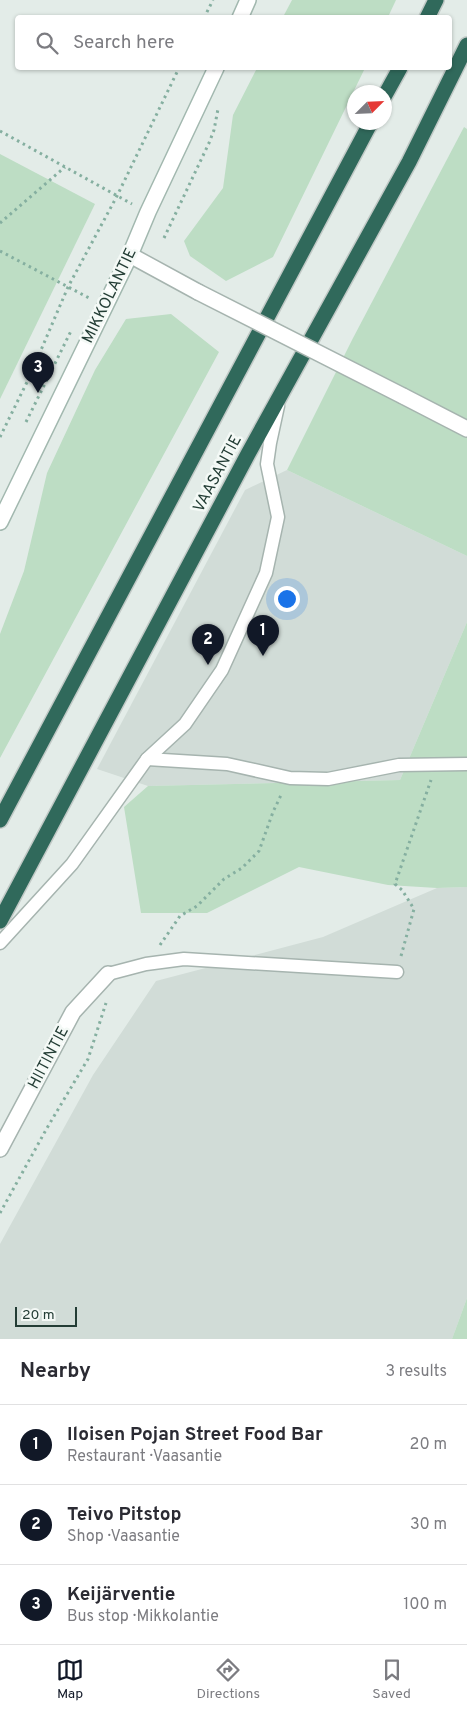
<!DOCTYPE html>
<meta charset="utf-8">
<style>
:root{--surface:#fff;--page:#f7f7f7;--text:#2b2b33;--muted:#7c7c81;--line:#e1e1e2;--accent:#111827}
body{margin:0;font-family:Overpass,sans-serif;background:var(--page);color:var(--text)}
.compass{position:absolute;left:347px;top:85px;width:45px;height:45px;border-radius:50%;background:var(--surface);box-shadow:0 1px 4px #0004;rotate:66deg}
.scale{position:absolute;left:15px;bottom:12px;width:62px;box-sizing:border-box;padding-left:5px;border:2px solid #233d35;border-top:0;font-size:14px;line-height:18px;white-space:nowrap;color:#233d35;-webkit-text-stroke:4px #f4f9f6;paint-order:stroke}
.you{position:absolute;left:286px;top:598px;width:18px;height:18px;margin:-12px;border:4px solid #fff;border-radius:50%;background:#1a73e8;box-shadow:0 0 0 8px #1a73e833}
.badge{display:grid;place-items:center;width:32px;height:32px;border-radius:50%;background:var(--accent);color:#fff;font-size:16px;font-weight:700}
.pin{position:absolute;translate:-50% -41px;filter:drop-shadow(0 1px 2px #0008)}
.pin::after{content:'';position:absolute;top:26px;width:18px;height:15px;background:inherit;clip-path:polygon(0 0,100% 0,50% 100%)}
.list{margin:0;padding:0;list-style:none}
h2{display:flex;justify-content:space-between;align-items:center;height:65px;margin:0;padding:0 20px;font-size:21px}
h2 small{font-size:16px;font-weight:400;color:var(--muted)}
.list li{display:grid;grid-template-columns:32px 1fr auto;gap:15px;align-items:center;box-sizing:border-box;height:80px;padding:0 20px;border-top:1px solid var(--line)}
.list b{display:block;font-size:19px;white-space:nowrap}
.list p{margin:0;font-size:16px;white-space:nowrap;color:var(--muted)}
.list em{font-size:16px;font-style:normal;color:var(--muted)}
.icon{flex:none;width:28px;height:28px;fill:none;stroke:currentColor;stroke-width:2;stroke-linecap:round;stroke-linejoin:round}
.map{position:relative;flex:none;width:467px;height:1339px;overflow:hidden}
.search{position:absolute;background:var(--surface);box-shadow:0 1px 4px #0004;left:15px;right:15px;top:15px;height:55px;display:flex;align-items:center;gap:12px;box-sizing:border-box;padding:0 18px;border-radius:5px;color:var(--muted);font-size:19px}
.sheet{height:305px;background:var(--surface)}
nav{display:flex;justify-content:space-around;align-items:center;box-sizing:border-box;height:70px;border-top:1px solid var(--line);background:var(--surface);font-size:14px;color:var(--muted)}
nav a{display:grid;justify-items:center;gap:2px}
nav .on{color:var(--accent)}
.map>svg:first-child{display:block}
.built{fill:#d1dcd7}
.green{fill:#bdddc4}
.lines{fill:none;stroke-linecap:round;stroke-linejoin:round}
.lane-casing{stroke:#a6b4af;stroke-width:15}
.street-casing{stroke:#a6b4af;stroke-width:18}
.secondary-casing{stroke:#a2b8af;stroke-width:18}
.highway-casing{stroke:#c1c9c6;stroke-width:18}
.path{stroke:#85afa0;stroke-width:3;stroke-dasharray:2.5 4;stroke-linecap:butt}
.lane{stroke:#fff;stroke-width:12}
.street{stroke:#fff;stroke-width:15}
.secondary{stroke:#fff;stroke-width:15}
.highway{stroke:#30695b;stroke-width:15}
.street-bridge-casing{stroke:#a6b4af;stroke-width:18;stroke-linecap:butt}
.street-bridge{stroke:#fff;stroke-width:15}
.labels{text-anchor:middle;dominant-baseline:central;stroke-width:5;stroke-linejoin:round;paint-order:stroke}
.street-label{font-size:16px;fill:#233d35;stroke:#f4f9f6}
</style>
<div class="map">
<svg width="467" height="1339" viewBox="0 0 467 1339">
<rect width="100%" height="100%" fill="#e3ece8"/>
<g class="built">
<polygon points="287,470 467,556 467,622 400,780 148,786 97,769 245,490"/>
<polygon points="467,887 467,1298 452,1339 0,1339 0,1244 93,1075 156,981 323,937 437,888"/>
</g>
<g class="green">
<polygon points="292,0 396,0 388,17 283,17"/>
<polygon points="257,68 365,68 273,257 226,281 190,256 184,241 223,188 233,115"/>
<polygon points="464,127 467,129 467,556 287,470 352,340"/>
<polygon points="0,154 95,204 0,399"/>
<polygon points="171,314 219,352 0,758 0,634 24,571 47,473 95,370 126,319"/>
<polygon points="467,622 467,887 437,888 388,885 299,867 207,913 141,913 124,807 148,786 400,780"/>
<polygon points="467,1298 467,1339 452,1339"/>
</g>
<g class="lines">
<defs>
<g id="lane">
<polyline points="147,759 227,764 290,778 328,779 399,765 467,764"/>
<polyline points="0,943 72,864 147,759 185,724 222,670 266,573 278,517 267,464 270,443 278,406"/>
<polyline points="108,974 146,964 184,959 397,972"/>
</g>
<g id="street">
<polyline points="130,255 198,292"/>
<polyline points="403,396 467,429"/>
<polyline points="0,1149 73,1012 108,974"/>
</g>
<g id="secondary">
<polyline points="240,18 248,0"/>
<polyline points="0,522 130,255 148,212 216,68"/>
</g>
<g id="highway">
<polyline points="427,18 436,0"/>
<polyline points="384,97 400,68"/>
<polyline points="0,820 371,122"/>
<polyline points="0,921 248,454 409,162 467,45"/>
</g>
</defs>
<use href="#lane" class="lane-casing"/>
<use href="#street" class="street-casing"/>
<use href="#secondary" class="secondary-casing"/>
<use href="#highway" class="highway-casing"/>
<g class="path">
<polyline points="204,18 213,0"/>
<polyline points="0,131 132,204"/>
<polyline points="0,223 65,167"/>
<polyline points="164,238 209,143 214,130 218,109"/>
<polyline points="0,251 91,299"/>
<polyline points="29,378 43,385"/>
<polyline points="26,422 71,331"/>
<polyline points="0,437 29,378 68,287 117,196 179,68"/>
<polyline points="160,945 180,916 197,906 224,879 242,868 259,851 273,812 282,793"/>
<polyline points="401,956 414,909 402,890 395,884 431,780"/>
<polyline points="0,1213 47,1128 88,1059 106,1003"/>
</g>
<use href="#lane" class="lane"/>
<use href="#street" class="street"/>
<use href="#secondary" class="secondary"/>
<use href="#highway" class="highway"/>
<defs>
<polyline id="street-bridge" points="198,292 403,396"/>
</defs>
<use href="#street-bridge" class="street-bridge-casing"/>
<use href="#street-bridge" class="street-bridge"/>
</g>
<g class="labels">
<g class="street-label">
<text transform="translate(110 296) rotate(-64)">MIKKOLANTIE</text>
<text transform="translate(218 474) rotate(-62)">VAASANTIE</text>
<text transform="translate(49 1058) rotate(-62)">HIITINTIE</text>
</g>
</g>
</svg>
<svg class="compass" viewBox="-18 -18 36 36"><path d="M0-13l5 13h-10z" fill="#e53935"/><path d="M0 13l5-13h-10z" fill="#7c7c81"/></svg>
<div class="scale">20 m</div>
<div class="you"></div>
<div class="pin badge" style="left:263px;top:656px">1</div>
<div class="pin badge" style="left:208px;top:665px">2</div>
<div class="pin badge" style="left:38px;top:393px">3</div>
<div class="search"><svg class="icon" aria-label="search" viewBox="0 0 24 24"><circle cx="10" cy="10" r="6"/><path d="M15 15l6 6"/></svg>Search here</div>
</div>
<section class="sheet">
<h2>Nearby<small>3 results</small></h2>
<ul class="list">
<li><span class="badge">1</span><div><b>Iloisen Pojan Street Food Bar</b><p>Restaurant · Vaasantie</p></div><em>20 m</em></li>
<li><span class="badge">2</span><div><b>Teivo Pitstop</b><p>Shop · Vaasantie</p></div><em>30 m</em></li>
<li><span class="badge">3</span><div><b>Keijärventie</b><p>Bus stop · Mikkolantie</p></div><em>100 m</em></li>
</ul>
</section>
<nav>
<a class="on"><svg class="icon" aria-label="map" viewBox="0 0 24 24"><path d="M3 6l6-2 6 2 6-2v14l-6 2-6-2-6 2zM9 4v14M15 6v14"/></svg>Map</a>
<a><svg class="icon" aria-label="directions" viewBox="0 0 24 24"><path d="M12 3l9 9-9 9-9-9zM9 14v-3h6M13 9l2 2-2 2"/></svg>Directions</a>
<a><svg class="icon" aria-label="saved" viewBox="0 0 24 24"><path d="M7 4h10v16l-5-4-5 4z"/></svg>Saved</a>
</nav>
